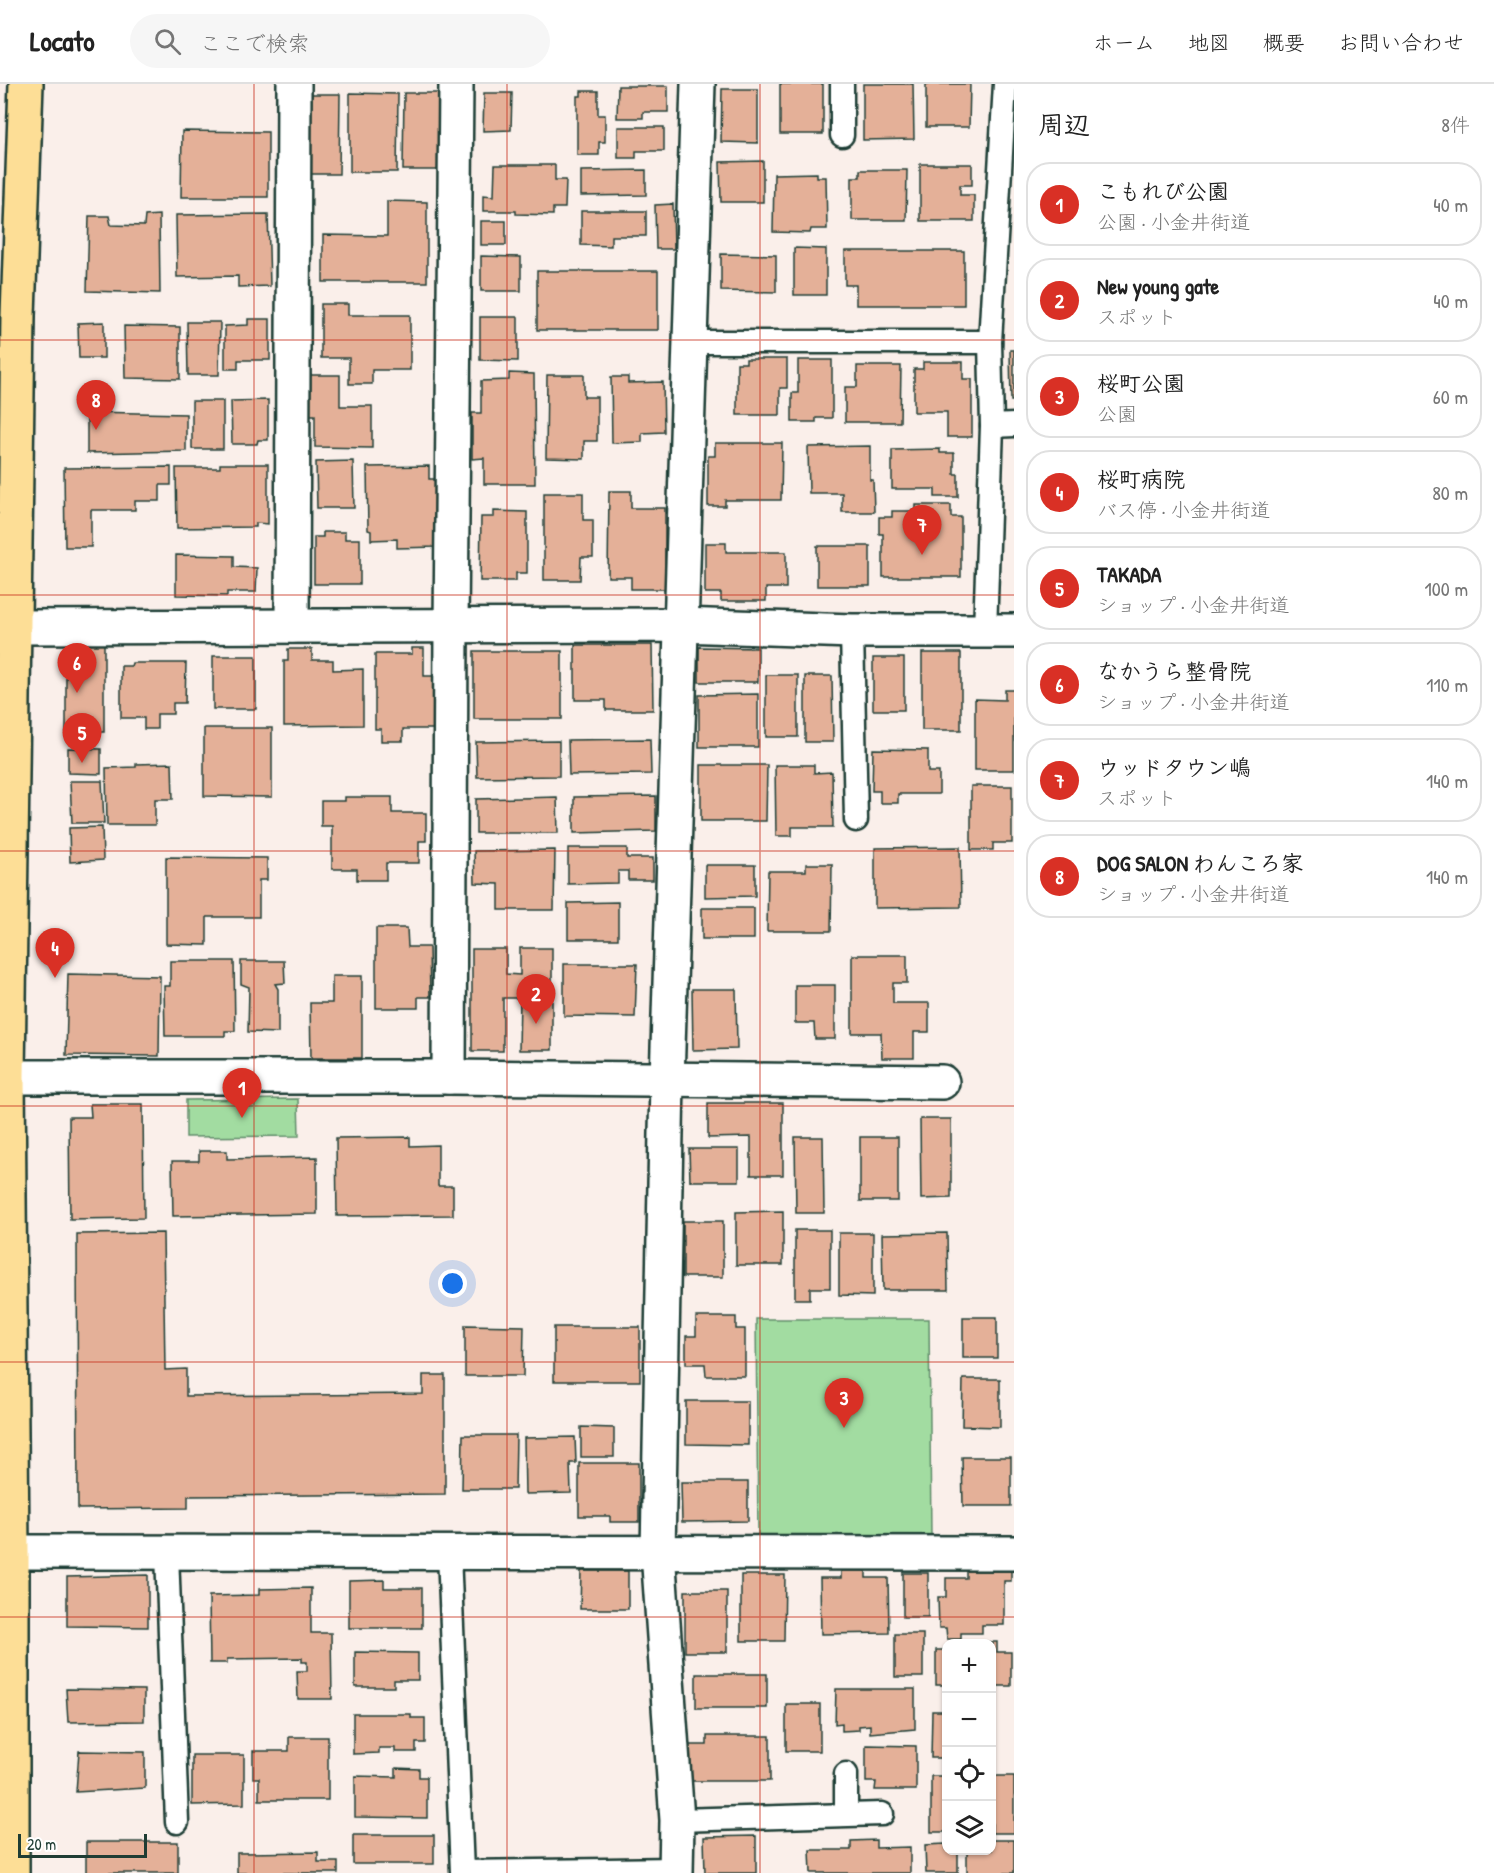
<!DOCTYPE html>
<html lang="ja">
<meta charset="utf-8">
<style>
:root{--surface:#fff;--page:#f6f6f6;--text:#222;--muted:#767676;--line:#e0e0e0;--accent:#d93025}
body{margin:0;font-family:"Patrick Hand","Klee One",sans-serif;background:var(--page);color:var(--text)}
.controls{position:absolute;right:18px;bottom:18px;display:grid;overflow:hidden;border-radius:12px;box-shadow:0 2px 4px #0004}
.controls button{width:54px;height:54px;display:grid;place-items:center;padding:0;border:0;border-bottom:2px solid var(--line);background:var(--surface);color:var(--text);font:30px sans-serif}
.scale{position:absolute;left:18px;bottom:15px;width:129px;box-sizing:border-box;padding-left:6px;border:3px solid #1f3d34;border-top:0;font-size:16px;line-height:21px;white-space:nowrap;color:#1f3d34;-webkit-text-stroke:4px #fff;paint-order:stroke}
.you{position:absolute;left:453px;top:1200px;width:21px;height:21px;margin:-15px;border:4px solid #fff;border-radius:50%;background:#1a73e8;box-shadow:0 0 0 9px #1a73e833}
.badge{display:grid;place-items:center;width:39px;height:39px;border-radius:50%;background:var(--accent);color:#fff;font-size:20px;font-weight:700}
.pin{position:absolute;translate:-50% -50px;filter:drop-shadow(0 2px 3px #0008)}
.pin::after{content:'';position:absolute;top:32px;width:21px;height:18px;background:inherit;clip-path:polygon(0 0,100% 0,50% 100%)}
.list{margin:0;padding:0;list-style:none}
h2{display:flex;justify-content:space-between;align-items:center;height:78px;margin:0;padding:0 24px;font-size:26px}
h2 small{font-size:20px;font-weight:400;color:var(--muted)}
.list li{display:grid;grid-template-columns:39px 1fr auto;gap:18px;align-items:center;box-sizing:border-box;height:84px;margin:0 12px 12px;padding:0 12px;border:2px solid var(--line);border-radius:24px}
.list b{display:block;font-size:22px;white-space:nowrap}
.list p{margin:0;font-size:20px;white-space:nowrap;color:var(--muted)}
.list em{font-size:20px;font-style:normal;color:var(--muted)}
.icon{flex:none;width:33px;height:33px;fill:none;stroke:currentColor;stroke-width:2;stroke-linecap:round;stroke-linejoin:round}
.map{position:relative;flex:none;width:1014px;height:1789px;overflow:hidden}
header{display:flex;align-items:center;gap:36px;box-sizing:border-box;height:84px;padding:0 30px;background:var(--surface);border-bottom:2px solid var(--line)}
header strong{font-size:28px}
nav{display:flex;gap:33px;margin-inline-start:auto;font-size:21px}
.search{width:420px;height:54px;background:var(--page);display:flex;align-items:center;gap:15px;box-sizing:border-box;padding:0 21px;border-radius:33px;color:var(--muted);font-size:22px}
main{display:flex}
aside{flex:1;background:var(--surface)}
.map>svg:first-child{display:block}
.green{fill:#a2dca1;stroke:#608c6a;stroke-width:1.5}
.building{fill:#e4b098;stroke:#1f3d34;stroke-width:1.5}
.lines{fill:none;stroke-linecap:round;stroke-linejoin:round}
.service-casing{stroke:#1f3d34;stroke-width:27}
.minor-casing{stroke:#1f3d34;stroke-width:38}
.primary-casing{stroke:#1f3d34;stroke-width:38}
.service{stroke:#fff;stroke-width:22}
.minor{stroke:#fff;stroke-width:33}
.primary{stroke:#fdde96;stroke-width:33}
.grid{fill:none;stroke:#c8321e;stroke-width:1.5;stroke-opacity:0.55}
</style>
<header>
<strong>Locato</strong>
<div class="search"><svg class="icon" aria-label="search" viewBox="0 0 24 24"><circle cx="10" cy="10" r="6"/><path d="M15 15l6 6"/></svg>ここで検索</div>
<nav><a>ホーム</a><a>地図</a><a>概要</a><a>お問い合わせ</a></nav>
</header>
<main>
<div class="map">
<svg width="1014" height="1789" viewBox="0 0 1014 1789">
<rect width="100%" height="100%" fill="#faefea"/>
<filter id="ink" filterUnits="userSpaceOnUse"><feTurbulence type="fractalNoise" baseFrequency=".0167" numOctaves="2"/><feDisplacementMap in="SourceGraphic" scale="12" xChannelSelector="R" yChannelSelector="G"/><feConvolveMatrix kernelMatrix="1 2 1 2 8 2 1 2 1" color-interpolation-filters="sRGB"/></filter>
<g filter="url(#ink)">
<g class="green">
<polygon points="298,1015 299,1052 186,1053 186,1016"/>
<polygon points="756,1235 929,1235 931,1454 758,1453"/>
</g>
<g class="building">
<rect x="780" y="0" width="43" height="50"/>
<polygon points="863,0 913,0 914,55 863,56"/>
<polygon points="926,0 970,0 969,43 926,43"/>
<polygon points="618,2 668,2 668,28 643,28 643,34 617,34"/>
<polygon points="722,5 758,5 758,59 721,58"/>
<polygon points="581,7 598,7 598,31 605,31 605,58 599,58 599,71 577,71 577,12 581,12"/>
<polygon points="350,9 398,10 397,88 350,88"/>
<polygon points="404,9 445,9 445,86 403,86"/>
<polygon points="484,9 512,9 511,46 483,47"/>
<polygon points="311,10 340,10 339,90 310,90"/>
<polygon points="618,43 664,43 664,67 636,67 636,74 618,74"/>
<polygon points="182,47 268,48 268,113 181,113"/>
<polygon points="763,77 763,118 721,118 720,78"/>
<polygon points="920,80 972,80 972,101 960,101 960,111 974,111 974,137 920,137"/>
<polygon points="495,81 555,81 555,96 566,96 565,124 553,124 553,131 516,130 516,127 483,127 483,111 494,112"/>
<polygon points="646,86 646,111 581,112 581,87"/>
<polygon points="860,86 907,86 906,136 852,136 852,93 860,93"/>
<polygon points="817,89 817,93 826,93 827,145 811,145 810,149 773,148 774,90"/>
<polygon points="387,117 427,118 427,198 323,198 323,151 387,152"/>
<polygon points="673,120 674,165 656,165 655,121"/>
<polygon points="581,127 646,127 646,152 611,152 611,162 581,161"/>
<polygon points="268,130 270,202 238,203 238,192 177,193 176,131"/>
<polygon points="159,131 160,209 87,207 89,132 109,132 111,141 144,142 145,132"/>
<rect x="481" y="137" width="25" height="24"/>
<polygon points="794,164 826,165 826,211 794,211"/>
<polygon points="845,167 964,167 964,221 856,221 856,201 845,201"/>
<polygon points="721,170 776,171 776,208 721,207"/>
<polygon points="481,172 521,173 521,207 481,207"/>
<rect x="537" y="187" width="121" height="59"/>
<polygon points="321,220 348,220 348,231 410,231 410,286 372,286 372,300 349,300 349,274 321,274"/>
<polygon points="480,233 518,233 518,277 480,276"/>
<polygon points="248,235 270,235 270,276 238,276 238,285 225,285 225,242 248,241"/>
<polygon points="104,238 104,274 79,274 78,239"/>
<polygon points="187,238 220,238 219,291 188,291"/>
<polygon points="124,242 180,243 180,295 125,294"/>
<polygon points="1010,266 1014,266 1014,317 1011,317"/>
<polygon points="746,275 787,275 787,304 780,304 780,331 737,331 737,279 746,279"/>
<polygon points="798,276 832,276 832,334 816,334 816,338 792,338 792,309 798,309"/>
<polygon points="923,278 963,278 963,295 972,295 972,353 947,353 947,328 914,328 914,285 923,285"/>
<polygon points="857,282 901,282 900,338 845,338 845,303 857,303"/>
<polygon points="509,289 534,290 535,400 484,400 484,374 472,375 472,329 481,329 481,297 509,296"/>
<polygon points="309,291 340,291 340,322 372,322 372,364 315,363 315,331 309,331"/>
<polygon points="547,291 584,291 584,313 597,313 597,357 584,357 584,375 546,374"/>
<polygon points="611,293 628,293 628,299 663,298 664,348 642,349 642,358 612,359"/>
<polygon points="268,316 268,356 258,356 257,360 232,360 231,317"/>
<rect x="192" y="317" width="31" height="48"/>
<polygon points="87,328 186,330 186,367 87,369"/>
<polygon points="715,359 782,359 781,416 725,416 725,422 708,422 708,372 715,372"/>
<polygon points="870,362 870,396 873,396 874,428 842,428 842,409 809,409 808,363"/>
<polygon points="940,365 940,369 954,369 954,390 958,390 958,413 935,413 935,405 892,405 892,366"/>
<polygon points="353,377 354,424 317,424 316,378"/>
<polygon points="220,380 268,380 268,440 256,439 256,443 177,444 176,384 220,384"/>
<polygon points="429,382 429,395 436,395 437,463 397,464 397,455 371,456 371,447 368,446 367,383"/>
<polygon points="171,383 171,401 160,401 160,417 135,417 135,426 91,426 91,463 65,463 64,384"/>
<polygon points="609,407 631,407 631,424 665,424 665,505 631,505 631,493 608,493"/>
<polygon points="544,409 583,409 583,436 593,436 593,473 581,473 580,496 544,496"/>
<polygon points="916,421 951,421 951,433 961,433 961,493 883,493 883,450 879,450 879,433 892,433 892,427 916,427"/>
<polygon points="494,427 527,428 527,489 516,489 516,497 480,497 481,433 494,433"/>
<polygon points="323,448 345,448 345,455 360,455 360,500 314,500 314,453 323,453"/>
<polygon points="705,459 726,459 726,468 786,468 786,504 766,504 766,517 721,517 721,509 705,509"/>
<rect x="817" y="462" width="53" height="40"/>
<polygon points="176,471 234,472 234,483 257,484 256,508 227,508 227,512 176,511"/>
<polygon points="104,555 104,648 66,648 66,556"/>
<polygon points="575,561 652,561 653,626 606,626 606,616 575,616"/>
<polygon points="699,563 758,564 758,598 699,598"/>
<polygon points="412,564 424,564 424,592 433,592 434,645 403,645 403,657 381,657 381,645 375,645 375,570 412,570"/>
<polygon points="288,565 312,565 312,576 333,576 333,586 363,585 363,641 284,642 284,577 288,577"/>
<rect x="474" y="567" width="88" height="68"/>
<rect x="922" y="569" width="39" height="77"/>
<rect x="213" y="572" width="43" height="53"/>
<rect x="873" y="574" width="31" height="52"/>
<polygon points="132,579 186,579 185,619 173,619 173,630 157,630 157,645 144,645 144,634 121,634 121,582 131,582"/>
<rect x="766" y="591" width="32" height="62"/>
<polygon points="805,592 832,592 833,658 805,658"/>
<polygon points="1005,606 1014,606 1014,686 975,686 975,615 1005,616"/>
<polygon points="758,610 758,663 699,663 699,611"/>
<polygon points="204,644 272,644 272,713 204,712"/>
<polygon points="650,655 651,690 569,691 568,656"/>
<polygon points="559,657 559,692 477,693 476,658"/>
<polygon points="68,664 101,665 101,690 68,689"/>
<polygon points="873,665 928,666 928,688 939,688 939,710 898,710 898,719 880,719 880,707 872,707"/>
<polygon points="172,679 173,715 155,715 155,741 107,741 106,684 136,683 136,680"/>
<polygon points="701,681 767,681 766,737 701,737"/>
<polygon points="775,681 814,681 814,689 832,688 833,743 792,743 792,752 776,752"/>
<polygon points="70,697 102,697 104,739 72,739"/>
<polygon points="971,702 1012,702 1012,759 993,759 993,766 971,766"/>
<polygon points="656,712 656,747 574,749 574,713"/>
<polygon points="345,713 392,713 392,729 426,729 426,757 419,757 419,779 386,779 386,796 357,796 357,785 332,785 332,742 321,742 321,717 345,717"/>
<polygon points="557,713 558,749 476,749 476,715"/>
<polygon points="102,743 103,776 70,778 69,744"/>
<polygon points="960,763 961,823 875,824 875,764"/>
<polygon points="568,764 627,764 627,774 653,774 653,796 628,796 628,787 618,787 618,799 568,800"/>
<polygon points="555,766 554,826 499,826 499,800 475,799 474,767"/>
<polygon points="166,773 267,774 267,796 259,796 259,833 207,833 207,861 166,860"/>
<polygon points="806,780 832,780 831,847 767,847 768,787 806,787"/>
<polygon points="705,781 755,781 755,812 705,813"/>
<polygon points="618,818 618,855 568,855 568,819"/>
<rect x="702" y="824" width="52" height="31"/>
<polygon points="376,844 407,844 408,863 429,863 430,913 418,913 418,924 376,924"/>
<polygon points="520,864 552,864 552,966 519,966 520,914 503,914 503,967 472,967 472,865 506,865 506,890 520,891"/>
<polygon points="852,871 907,871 907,899 893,899 893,919 929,919 929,948 914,948 914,974 882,974 881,949 852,949"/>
<polygon points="170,877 234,877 235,947 225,947 225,952 165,952 164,902 170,902"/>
<polygon points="241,877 284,877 285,899 275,900 278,905 278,949 248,948 249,903 241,900"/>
<polygon points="564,880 637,880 635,933 564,932"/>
<polygon points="68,890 160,892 159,972 66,971"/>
<polygon points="332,892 362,892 362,974 311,974 310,919 332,919"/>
<polygon points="795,901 835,901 835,955 815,955 814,939 795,939"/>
<polygon points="692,905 736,905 737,965 693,966"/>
<polygon points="708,1019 783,1019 783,1091 751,1091 751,1053 708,1054"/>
<polygon points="90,1020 143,1020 144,1134 70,1135 69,1033 91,1033"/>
<polygon points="920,1035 951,1035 951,1114 921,1115"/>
<polygon points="410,1053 410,1062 438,1061 438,1102 453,1102 453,1131 337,1132 336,1054"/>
<polygon points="795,1053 823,1053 824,1129 796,1129"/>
<rect x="860" y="1053" width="38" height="64"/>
<polygon points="689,1065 739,1065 739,1097 690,1097"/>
<polygon points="199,1067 227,1067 227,1075 317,1073 317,1130 173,1132 172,1077 199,1077"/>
<polygon points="783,1127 783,1181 736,1181 736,1128"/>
<rect x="683" y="1137" width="40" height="56"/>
<polygon points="795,1146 830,1146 830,1204 810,1204 810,1215 795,1215"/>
<polygon points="163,1149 165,1286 186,1285 186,1312 423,1310 423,1291 445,1291 445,1410 188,1412 188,1424 78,1425 77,1150"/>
<polygon points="839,1149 873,1149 873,1212 839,1211"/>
<polygon points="947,1149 948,1206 883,1206 882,1150"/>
<polygon points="696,1233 736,1233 736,1245 745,1245 745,1292 706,1292 705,1280 686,1280 686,1252 696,1252"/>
<rect x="963" y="1233" width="34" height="41"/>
<polygon points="465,1241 524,1242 523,1292 465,1292"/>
<rect x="554" y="1243" width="86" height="54"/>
<polygon points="963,1295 1000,1295 1000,1343 962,1342"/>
<polygon points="686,1317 748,1317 748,1361 686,1360"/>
<polygon points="581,1343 614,1344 614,1373 581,1373"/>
<polygon points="463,1351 516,1351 515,1405 462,1405"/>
<polygon points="575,1353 576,1379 570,1379 571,1409 525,1410 524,1354"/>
<polygon points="962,1373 1011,1373 1011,1422 963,1422"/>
<polygon points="579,1379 639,1379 639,1438 610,1438 610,1432 579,1432"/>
<polygon points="681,1398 748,1398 748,1437 682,1438"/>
<polygon points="581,1487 628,1487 628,1525 580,1525"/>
<polygon points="841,1487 866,1487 866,1494 888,1494 889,1549 821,1550 820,1494 841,1494"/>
<polygon points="966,1487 1011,1487 1011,1497 1004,1497 1004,1541 982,1541 982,1549 961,1549 961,1555 947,1555 946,1544 939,1544 938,1513 946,1513 946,1494 966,1494"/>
<rect x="903" y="1489" width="25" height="44"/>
<polygon points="148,1491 148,1543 67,1542 67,1493"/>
<polygon points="741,1491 785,1491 784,1557 741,1557"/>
<polygon points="384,1496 384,1504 422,1504 422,1544 349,1544 349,1497"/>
<polygon points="311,1504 311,1549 331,1549 332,1615 298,1615 297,1587 307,1587 307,1578 302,1578 302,1574 227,1575 227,1579 210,1579 209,1512 259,1511 259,1505"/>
<rect x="685" y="1507" width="42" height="61"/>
<rect x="895" y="1550" width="28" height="43"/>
<polygon points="961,1558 997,1558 997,1568 1011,1568 1011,1602 992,1602 992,1560"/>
<rect x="936" y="1566" width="10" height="35"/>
<polygon points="355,1568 418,1569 418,1596 394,1596 394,1603 355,1603"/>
<rect x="696" y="1590" width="71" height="34"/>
<polygon points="66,1605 144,1606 144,1637 68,1638"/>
<polygon points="836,1605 915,1605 915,1645 870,1649 870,1641 859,1642 859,1646 842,1647 842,1639 835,1640"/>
<rect x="786" y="1620" width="34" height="47"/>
<polygon points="932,1627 946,1627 946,1674 931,1674"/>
<polygon points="353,1630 411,1630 411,1634 425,1634 425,1659 416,1659 416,1668 395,1668 395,1664 379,1664 379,1669 353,1670"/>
<polygon points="707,1652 770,1652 770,1697 689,1697 689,1661 707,1661"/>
<polygon points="289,1653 328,1653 328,1716 259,1716 259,1694 253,1694 253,1667 289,1667"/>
<polygon points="866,1661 916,1662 916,1706 875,1706 876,1698 866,1698"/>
<polygon points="79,1667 145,1668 145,1704 76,1708"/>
<polygon points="192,1671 244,1671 244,1720 192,1721"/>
<polygon points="396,1684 419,1685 419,1693 427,1693 427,1734 355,1733 355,1692 396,1693"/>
<rect x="931" y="1692" width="15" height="56"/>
<rect x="992" y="1692" width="22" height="57"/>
<rect x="353" y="1751" width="81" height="29"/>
<polygon points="756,1752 756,1789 705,1789 704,1753"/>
<polygon points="876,1756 876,1764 910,1763 910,1789 811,1789 810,1766 851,1766 851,1757"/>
<polygon points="992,1756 1014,1756 1014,1789 967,1789 967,1766 992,1766"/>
<rect x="86" y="1758" width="92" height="31"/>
<polygon points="946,1760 946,1766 958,1766 958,1789 926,1789 925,1761"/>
<polygon points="318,1768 318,1778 338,1778 338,1789 237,1789 237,1769"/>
</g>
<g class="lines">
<defs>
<g id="service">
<polyline points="842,0 842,51"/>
<polyline points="691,258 990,258"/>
<polyline points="992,342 1014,341"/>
<polyline points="852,547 856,736"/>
<polyline points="985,547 992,342 990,258 1005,0"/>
<polyline points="167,1469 177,1738"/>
<polyline points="449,1469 462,1788 676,1785"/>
<polyline points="846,1690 846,1730"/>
<polyline points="677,1736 882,1730"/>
</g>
<g id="minor">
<polyline points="292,542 294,0"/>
<polyline points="15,543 682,541 852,547 1014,547"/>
<polyline points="8,993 449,993 942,998"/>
<polyline points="449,993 451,542 456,0"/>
<polyline points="12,1468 1014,1469"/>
<polyline points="676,1789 677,1736 658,1468 667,996 698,0"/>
</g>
<polyline id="primary" points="12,1789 12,1468 8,993 18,232 26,0"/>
</defs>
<use href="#service" class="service-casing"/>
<use href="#minor" class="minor-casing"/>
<use href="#primary" class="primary-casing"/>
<use href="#service" class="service"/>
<use href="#minor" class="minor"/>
<use href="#primary" class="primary"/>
</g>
</g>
<path class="grid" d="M254 0V1789M507 0V1789M760 0V1789M0 256H1014M0 511H1014M0 767H1014M0 1022H1014M0 1278H1014M0 1533H1014"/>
</svg>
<div class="controls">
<button>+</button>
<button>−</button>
<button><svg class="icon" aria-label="locate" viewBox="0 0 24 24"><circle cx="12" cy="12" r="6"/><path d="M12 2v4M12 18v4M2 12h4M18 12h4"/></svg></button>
<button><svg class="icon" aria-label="layers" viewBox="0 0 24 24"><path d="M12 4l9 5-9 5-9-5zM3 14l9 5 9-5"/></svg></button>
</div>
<div class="scale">20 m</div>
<div class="you"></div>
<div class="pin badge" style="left:242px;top:1034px">1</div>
<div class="pin badge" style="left:536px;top:940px">2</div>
<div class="pin badge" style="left:844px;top:1344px">3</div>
<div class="pin badge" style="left:55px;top:894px">4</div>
<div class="pin badge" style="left:82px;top:679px">5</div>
<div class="pin badge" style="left:77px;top:609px">6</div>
<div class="pin badge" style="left:922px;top:471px">7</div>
<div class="pin badge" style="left:96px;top:346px">8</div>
</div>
<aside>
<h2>周辺<small>8件</small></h2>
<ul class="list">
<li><span class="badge">1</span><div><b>こもれび公園</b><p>公園 · 小金井街道</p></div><em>40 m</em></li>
<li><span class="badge">2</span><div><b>New young gate</b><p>スポット</p></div><em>40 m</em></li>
<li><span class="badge">3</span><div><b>桜町公園</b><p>公園</p></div><em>60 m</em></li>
<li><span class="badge">4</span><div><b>桜町病院</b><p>バス停 · 小金井街道</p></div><em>80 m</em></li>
<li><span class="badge">5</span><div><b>TAKADA</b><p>ショップ · 小金井街道</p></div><em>100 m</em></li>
<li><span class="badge">6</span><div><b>なかうら整骨院</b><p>ショップ · 小金井街道</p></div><em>110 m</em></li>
<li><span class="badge">7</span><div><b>ウッドタウン嶋</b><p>スポット</p></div><em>140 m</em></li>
<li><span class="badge">8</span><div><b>DOG SALON わんころ家</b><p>ショップ · 小金井街道</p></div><em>140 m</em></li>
</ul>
</aside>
</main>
